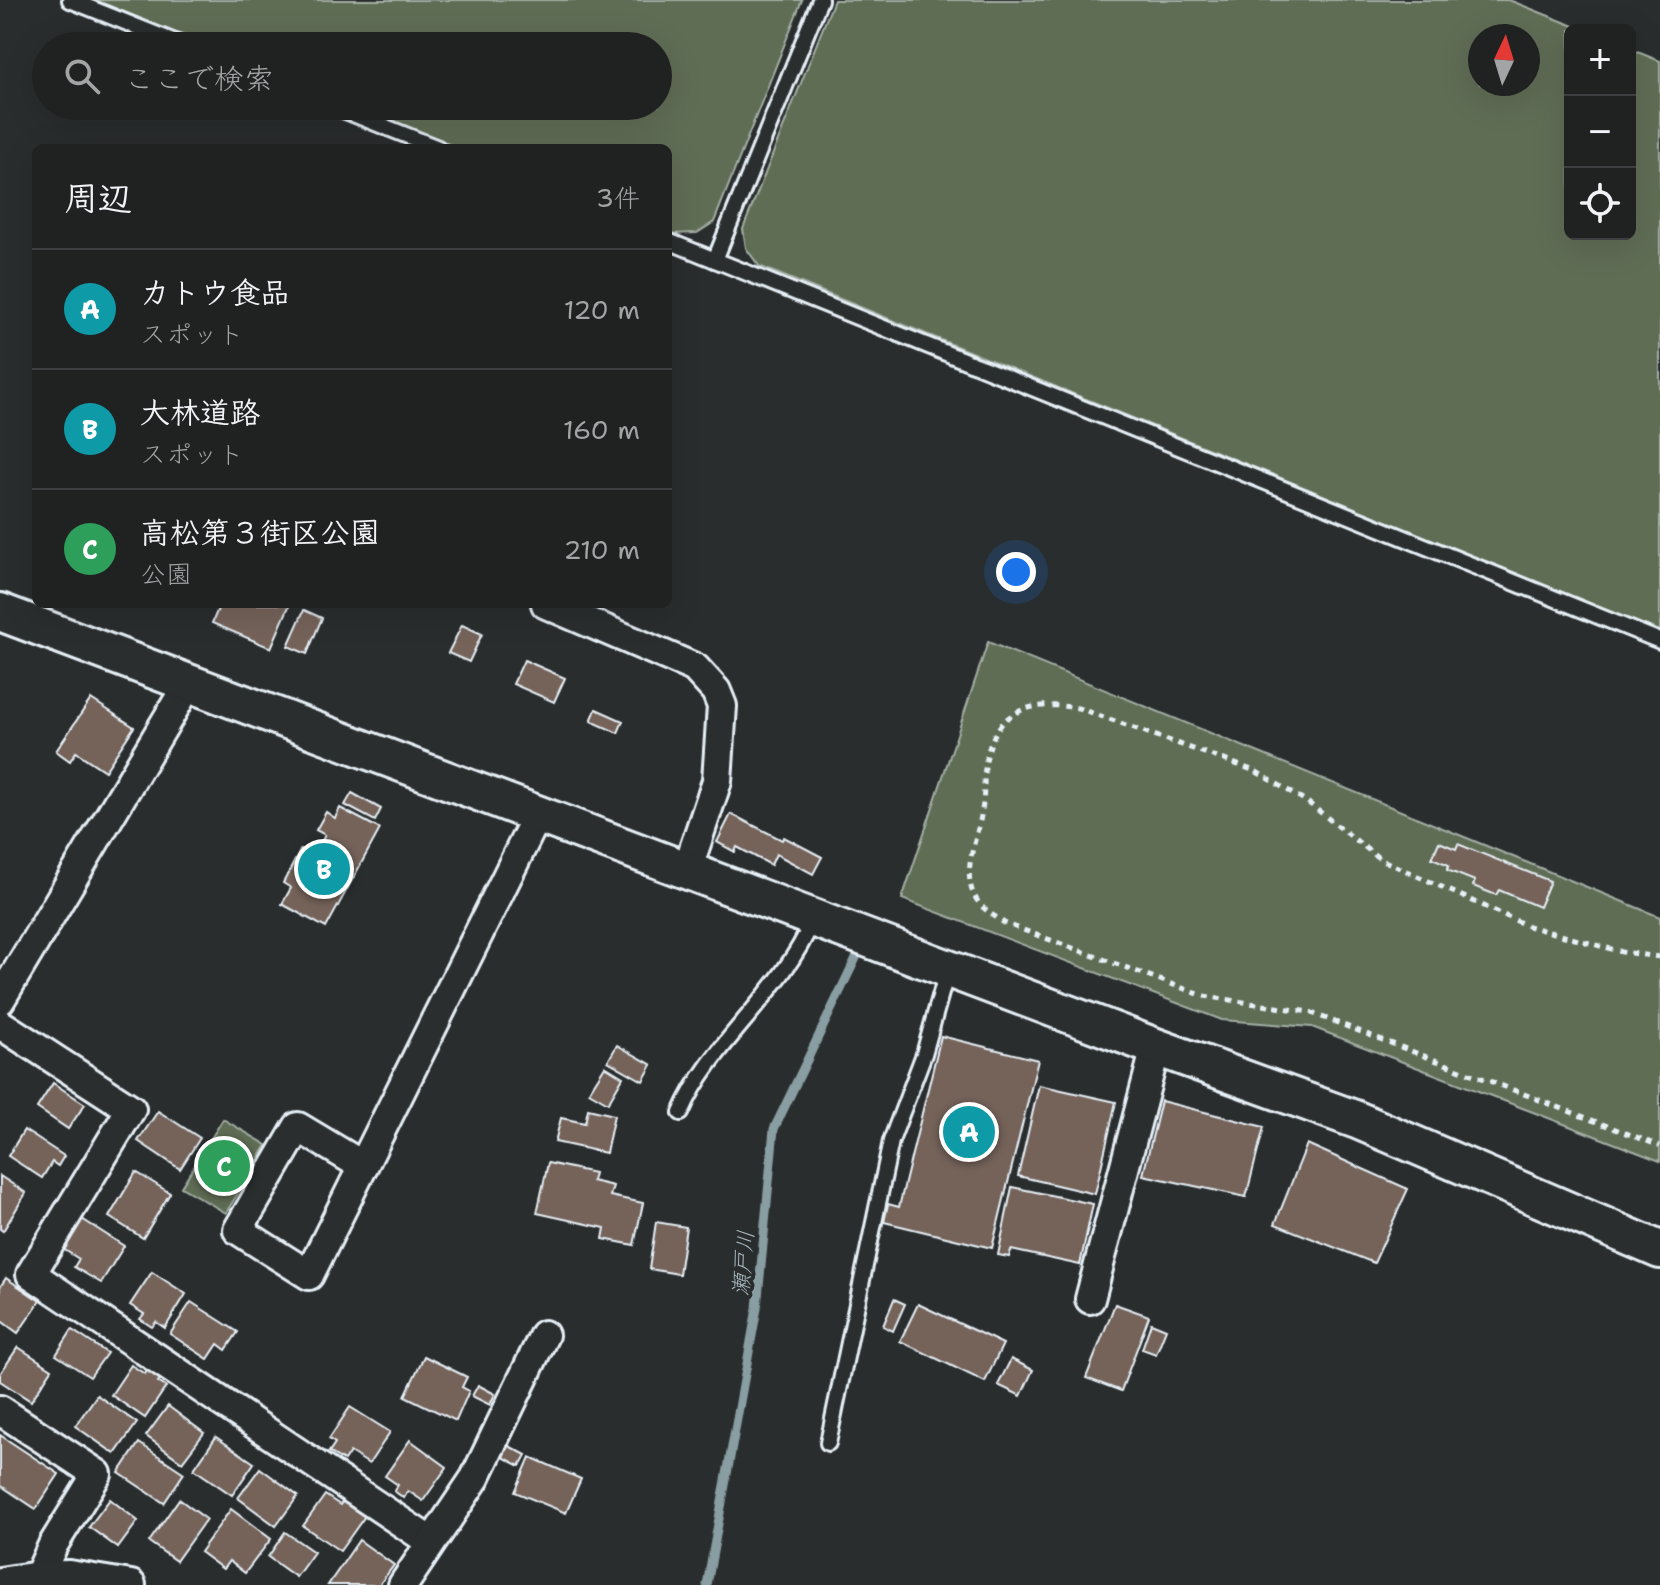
<!DOCTYPE html>
<html lang="ja">
<meta charset="utf-8">
<style>
:root{--surface:#202222;--page:#282a2a;--text:#f1f3f6;--muted:#a2a4a5;--line:#3d3f40;--accent:#ffd166}
body{margin:0;font-family:"Shantell Sans","Klee One",sans-serif;background:var(--page);color:var(--text)}
.controls{position:absolute;right:24px;top:24px;display:grid;overflow:hidden;border-radius:12px;box-shadow:0 8px 32px #0002}
.controls button{width:72px;height:72px;display:grid;place-items:center;padding:0;border:0;border-bottom:2px solid var(--line);background:var(--surface);color:var(--text);font:40px sans-serif}
.compass{position:absolute;left:1468px;top:24px;width:72px;height:72px;border-radius:50%;background:var(--surface);box-shadow:0 8px 32px #0002;rotate:4deg}
.you{position:absolute;left:1016px;top:572px;width:28px;height:28px;margin:-20px;border:6px solid #fff;border-radius:50%;background:#1a73e8;box-shadow:0 0 0 12px #1a73e833}
.badge{display:grid;place-items:center;width:52px;height:52px;border-radius:50%;background:var(--accent);color:#fff;font-size:26px;font-weight:700}
.pin{position:absolute;translate:-50% -50%;border:4px solid #fff;box-shadow:0 2px 8px #0006}
.list{margin:0;padding:0;list-style:none}
h2{display:flex;justify-content:space-between;align-items:center;height:104px;margin:0;padding:0 32px;font-size:34px}
h2 small{font-size:26px;font-weight:400;color:var(--muted)}
.list li{display:grid;grid-template-columns:52px 1fr auto;gap:24px;align-items:center;box-sizing:border-box;height:120px;padding:0 32px;border-top:2px solid var(--line)}
.list b{display:block;font-size:30px;white-space:nowrap}
.list p{margin:0;font-size:26px;white-space:nowrap;color:var(--muted)}
.list em{font-size:26px;font-style:normal;color:var(--muted)}
.icon{flex:none;width:44px;height:44px;fill:none;stroke:currentColor;stroke-width:2;stroke-linecap:round;stroke-linejoin:round}
.map{position:relative;flex:none;width:1660px;height:1585px;overflow:hidden}
.search{position:absolute;background:var(--surface);box-shadow:0 8px 32px #0002;left:32px;top:32px;width:640px;height:88px;display:flex;align-items:center;gap:20px;box-sizing:border-box;padding:0 28px;border-radius:44px;color:var(--muted);font-size:30px}
.panel{position:absolute;background:var(--surface);box-shadow:0 8px 32px #0002;left:32px;top:144px;width:640px;height:464px;border-radius:12px}
.map>svg:first-child{display:block}
.green{fill:#606d55;stroke:#a4afa6;stroke-width:2;fill-rule:evenodd}
.lines{fill:none;stroke-linecap:round;stroke-linejoin:round}
.stream{stroke:#889ea2;stroke-width:9}
.building{fill:#74645a;stroke:#e8f1f8;stroke-width:2}
.service-casing{stroke:#e8f1f8;stroke-width:20}
.minor-casing{stroke:#e8f1f8;stroke-width:34}
.tertiary-casing{stroke:#e8f1f8;stroke-width:42}
.path{stroke:#e8f1f8;stroke-width:5;stroke-dasharray:6 6;stroke-linecap:butt}
.service{stroke:#2a2d2e;stroke-width:14}
.minor{stroke:#2a2d2e;stroke-width:28}
.tertiary{stroke:#2a2d2e;stroke-width:36}
.labels{text-anchor:middle;dominant-baseline:central;stroke-width:8;stroke-linejoin:round;paint-order:stroke}
.water-label{font-size:22px;font-style:italic;fill:#a8b9bf;stroke:#2a2d2e}
</style>
<div class="map">
<svg width="1660" height="1585" viewBox="0 0 1660 1585">
<rect width="100%" height="100%" fill="#2a2d2e"/>
<filter id="ink" filterUnits="userSpaceOnUse"><feTurbulence type="fractalNoise" baseFrequency=".0125" numOctaves="2"/><feDisplacementMap in="SourceGraphic" scale="16" xChannelSelector="R" yChannelSelector="G"/><feConvolveMatrix kernelMatrix="1 2 1 2 8 2 1 2 1" color-interpolation-filters="sRGB"/></filter>
<g filter="url(#ink)">
<g class="green">
<polygon points="95,0 802,0 714,222 697,233 669,234 668,148 459,148 355,106 658,106 658,46 208,46"/>
<path d="M834 0H1509L1584 30H1570V234H1630V49L1660 61V632L759 266 746 248 743 229ZM1528 36V84H1480V36Z"/>
<polygon points="988,642 1660,917 1660,1161 1312,1027 1222,1020 902,899"/>
<polygon points="223,1119 267,1145 226,1213 181,1187"/>
</g>
<g class="lines">
<polyline class="stream" points="707,1585 757,1308 774,1129 856,958"/>
</g>
<g class="building">
<polygon points="220,604 290,604 271,648 212,623"/>
<polygon points="304,610 322,618 307,654 288,646"/>
<polygon points="462,625 482,634 469,662 448,653"/>
<polygon points="524,660 565,678 554,702 513,684"/>
<polygon points="91,699 134,727 105,771 76,752 70,761 56,751"/>
<polygon points="596,709 623,721 618,733 591,721"/>
<polygon points="352,793 381,809 375,821 345,805"/>
<polygon points="340,808 380,829 326,928 282,904 291,888 283,883 301,849 314,856 325,835 316,830 326,812 335,818"/>
<polygon points="731,814 782,840 784,837 822,857 813,874 776,854 771,865 737,847 735,852 717,842"/>
<polygon points="1439,842 1456,849 1458,844 1550,881 1539,907 1499,890 1496,895 1473,886 1475,881 1447,870 1449,865 1432,858"/>
<polygon points="941,1036 1038,1060 992,1248 884,1222 888,1204 899,1207"/>
<polygon points="617,1045 652,1065 643,1081 608,1061"/>
<polygon points="605,1066 623,1077 608,1103 589,1092"/>
<polygon points="53,1083 85,1104 68,1129 37,1108"/>
<polygon points="1039,1085 1116,1102 1095,1194 1018,1176"/>
<polygon points="1161,1101 1264,1127 1246,1197 1143,1175"/>
<polygon points="588,1109 614,1115 606,1153 555,1142 561,1118 585,1123"/>
<polygon points="158,1111 200,1138 180,1169 138,1141"/>
<polygon points="24,1130 64,1156 58,1166 52,1162 42,1178 8,1156"/>
<polygon points="1307,1144 1408,1189 1374,1263 1275,1224"/>
<polygon points="548,1163 594,1173 592,1181 613,1186 610,1196 643,1203 634,1245 603,1239 605,1228 537,1213"/>
<polygon points="136,1172 170,1193 143,1238 109,1217"/>
<polygon points="0,1176 26,1193 3,1231 0,1229"/>
<polygon points="1012,1187 1093,1204 1080,1265 1011,1250 1009,1257 998,1255"/>
<polygon points="82,1219 124,1246 101,1283 74,1267 79,1259 63,1249"/>
<polygon points="656,1222 686,1227 679,1274 649,1269"/>
<polygon points="152,1272 186,1294 165,1328 156,1322 152,1327 140,1319 144,1314 130,1305"/>
<polygon points="6,1278 40,1301 18,1333 0,1320 0,1287"/>
<polygon points="894,1299 905,1304 893,1331 883,1326"/>
<polygon points="191,1302 238,1332 226,1350 218,1344 208,1359 170,1334"/>
<polygon points="918,1304 1003,1344 985,1382 900,1341"/>
<polygon points="1115,1304 1149,1316 1121,1391 1086,1378"/>
<polygon points="1151,1323 1166,1329 1156,1354 1142,1349"/>
<polygon points="72,1330 107,1353 90,1377 56,1355"/>
<polygon points="18,1347 52,1369 31,1401 0,1381 0,1374"/>
<polygon points="424,1356 467,1377 462,1387 469,1391 456,1421 405,1396"/>
<polygon points="1011,1359 1033,1370 1021,1396 998,1385"/>
<polygon points="131,1365 145,1374 149,1366 163,1375 158,1382 166,1387 145,1418 111,1395"/>
<polygon points="478,1385 495,1394 490,1405 472,1396"/>
<polygon points="97,1395 137,1423 115,1454 75,1426"/>
<polygon points="168,1406 204,1433 182,1462 146,1436"/>
<polygon points="350,1407 390,1432 369,1464 350,1452 344,1461 329,1452 335,1443 329,1439"/>
<polygon points="0,1435 59,1474 36,1509 0,1485"/>
<polygon points="216,1437 254,1463 232,1495 194,1469"/>
<polygon points="410,1440 447,1467 423,1501 408,1491 404,1498 394,1491 398,1485 385,1476"/>
<polygon points="139,1443 184,1473 164,1503 119,1473"/>
<polygon points="507,1445 526,1455 520,1466 501,1456"/>
<polygon points="530,1457 581,1479 566,1513 515,1492"/>
<polygon points="260,1468 298,1496 276,1526 238,1498"/>
<polygon points="325,1495 340,1505 343,1501 365,1516 340,1551 303,1526"/>
<polygon points="110,1499 138,1521 118,1548 89,1527"/>
<polygon points="179,1499 206,1519 176,1561 149,1542"/>
<polygon points="231,1509 271,1539 245,1573 229,1561 223,1569 200,1552"/>
<polygon points="285,1532 314,1552 296,1577 268,1557"/>
<polygon points="359,1540 394,1565 379,1585 328,1585"/>
</g>
<g class="lines">
<defs>
<g id="service">
<polyline points="70,0 185,46"/>
<polyline points="333,106 438,148"/>
<polyline points="668,241 1660,641"/>
<polyline points="715,260 820,0"/>
<path d="M681 1113C711 1042 781 995 813 920"/>
<polyline points="828,1443 891,1141 924,1054 948,968"/>
</g>
<g id="minor">
<polyline points="546,604 695,668 716,691 722,706 717,781 687,870"/>
<polyline points="0,1000 189,683"/>
<polyline points="0,1024 131,1109 31,1274 431,1542"/>
<polyline points="363,1166 298,1127 238,1230 309,1275 538,814"/>
<polyline points="1090,1299 1156,1047"/>
<polyline points="0,1410 97,1474 53,1545 39,1576"/>
<polyline points="0,1582 39,1576 69,1575 131,1585"/>
<polyline points="403,1585 475,1478 544,1335"/>
</g>
<polyline id="tertiary" points="0,612 1156,1047 1357,1120 1660,1250"/>
</defs>
<use href="#service" class="service-casing"/>
<use href="#minor" class="minor-casing"/>
<use href="#tertiary" class="tertiary-casing"/>
<path class="path" d="M1660 957 1622 952 1528 926 1380 859 1306 801 1255 771 1078 708C1031 701 996 707 986 761 983 777 985 794 982 810 978 839 957 878 980 904 986 912 997 917 1004 923L1204 996 1309 1012 1660 1146"/>
<use href="#service" class="service"/>
<use href="#minor" class="minor"/>
<use href="#tertiary" class="tertiary"/>
</g>
</g>
<g class="labels">
<g class="water-label">
<text transform="translate(743 1263) rotate(-85)">瀬戸川</text>
</g>
</g>
</svg>
<div class="controls">
<button>+</button>
<button>−</button>
<button><svg class="icon" aria-label="locate" viewBox="0 0 24 24"><circle cx="12" cy="12" r="6"/><path d="M12 2v4M12 18v4M2 12h4M18 12h4"/></svg></button>
</div>
<svg class="compass" viewBox="-18 -18 36 36"><path d="M0-13l5 13h-10z" fill="#e53935"/><path d="M0 13l5-13h-10z" fill="#a2a4a5"/></svg>
<div class="you"></div>
<div class="pin badge" style="left:969px;top:1132px;background:#0f9aa8">A</div>
<div class="pin badge" style="left:324px;top:869px;background:#0f9aa8">B</div>
<div class="pin badge" style="left:224px;top:1166px;background:#2e9e5b">C</div>
<div class="search"><svg class="icon" aria-label="search" viewBox="0 0 24 24"><circle cx="10" cy="10" r="6"/><path d="M15 15l6 6"/></svg>ここで検索</div>
<section class="panel">
<h2>周辺<small>3件</small></h2>
<ul class="list">
<li><span class="badge" style="background:#0f9aa8">A</span><div><b>カトウ食品</b><p>スポット</p></div><em>120 m</em></li>
<li><span class="badge" style="background:#0f9aa8">B</span><div><b>大林道路</b><p>スポット</p></div><em>160 m</em></li>
<li><span class="badge" style="background:#2e9e5b">C</span><div><b>高松第３街区公園</b><p>公園</p></div><em>210 m</em></li>
</ul>
</section>
</div>
